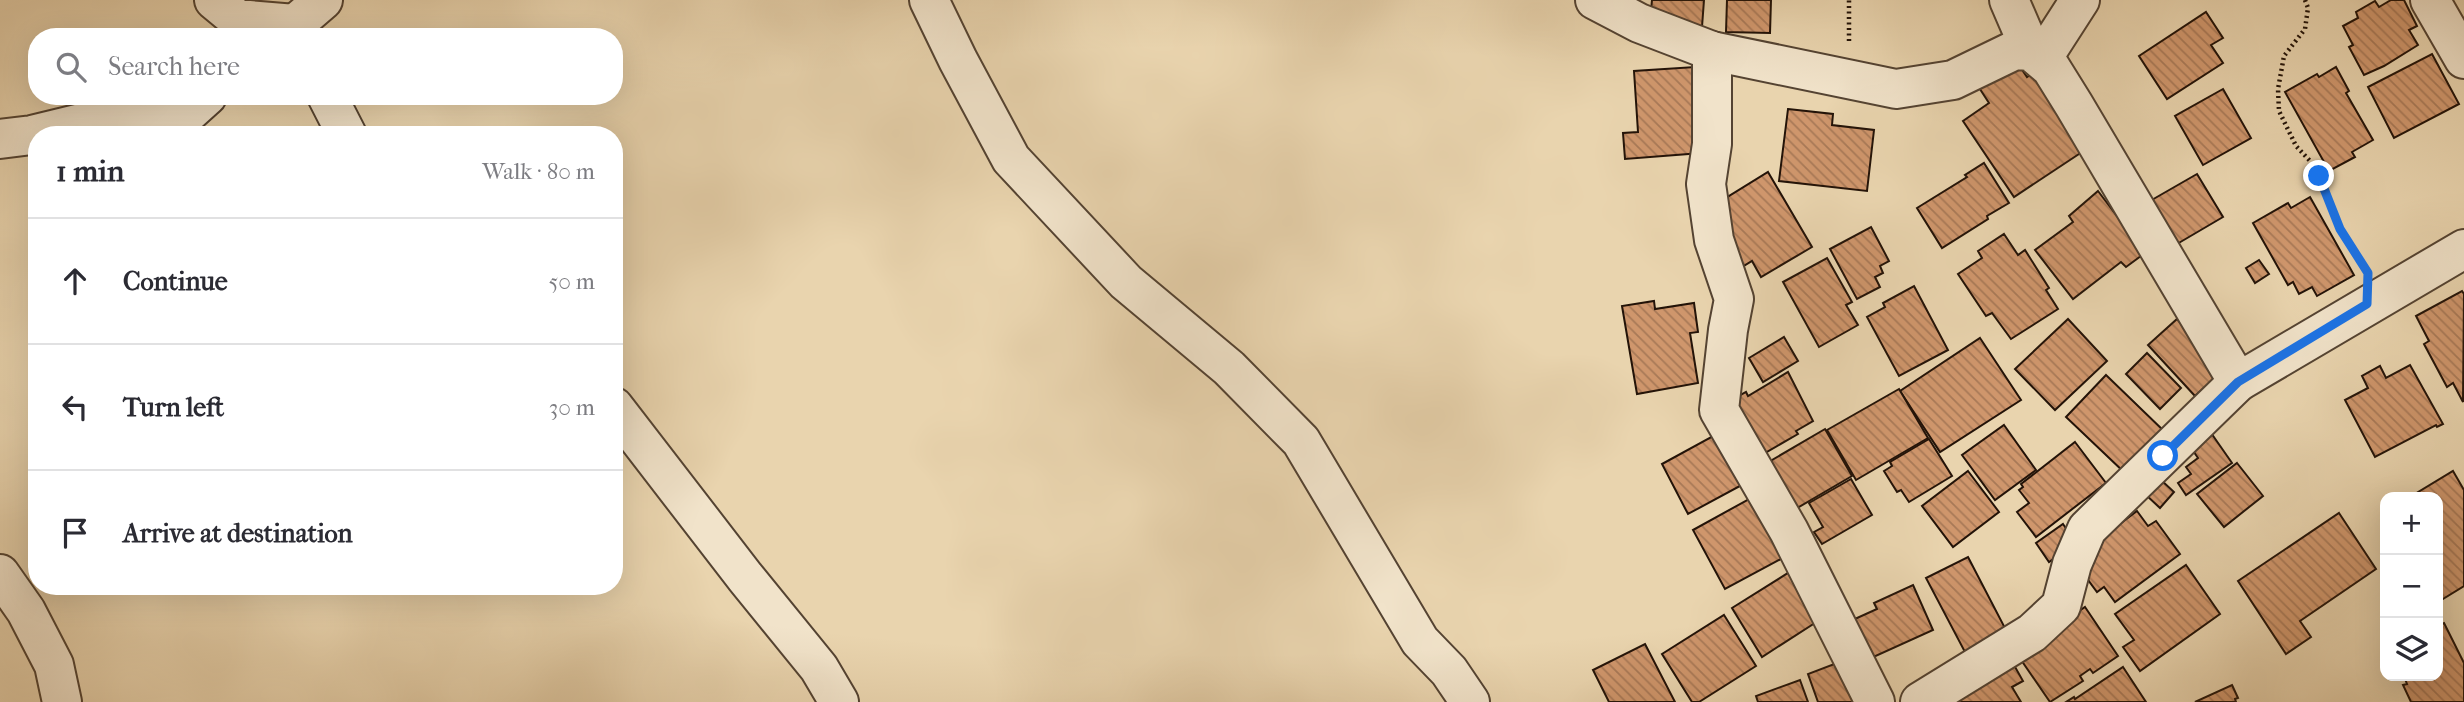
<!DOCTYPE html>
<meta charset="utf-8">
<style>
:root{--surface:#fff;--page:#f7f7f7;--text:#2b2b33;--muted:#7c7c81;--line:#e1e1e2}
body{margin:0;font-family:"IM FELL French Canon",serif;background:var(--page);color:var(--text)}
.controls{position:absolute;right:21px;bottom:21px;display:grid;overflow:hidden;border-radius:14px;box-shadow:0 7px 28px #0002}
.controls button{width:63px;height:63px;display:grid;place-items:center;padding:0;border:0;border-bottom:2px solid var(--line);background:var(--surface);color:var(--text);font:35px sans-serif}
.stop{position:absolute;width:21px;height:21px;margin:-16px;border:5px solid #1a73e8;border-radius:50%;background:#fff}
.stop.end{background:#1a73e8;border-color:#fff;box-shadow:0 2px 7px #0008}
.list{margin:0;padding:0;list-style:none}
h2{display:flex;justify-content:space-between;align-items:center;height:91px;margin:0;padding:0 28px;font-size:30px}
h2 small{font-size:23px;font-weight:400;color:var(--muted)}
.list li{display:grid;grid-template-columns:46px 1fr auto;gap:21px;align-items:center;box-sizing:border-box;height:126px;padding:0 28px;border-top:2px solid var(--line)}
.list b{display:block;font-size:26px;white-space:nowrap}
.list em{font-size:23px;font-style:normal;color:var(--muted)}
.icon{flex:none;width:38px;height:38px;fill:none;stroke:currentColor;stroke-width:2;stroke-linecap:round;stroke-linejoin:round}
.map{position:relative;flex:none;width:2464px;height:702px;overflow:hidden}
.search{position:absolute;background:var(--surface);box-shadow:0 7px 28px #0002;left:28px;top:28px;width:595px;height:77px;display:flex;align-items:center;gap:18px;box-sizing:border-box;padding:0 24px;border-radius:28px;color:var(--muted);font-size:26px}
.panel{position:absolute;background:var(--surface);box-shadow:0 7px 28px #0002;left:28px;top:126px;width:595px;height:469px;border-radius:28px}
.map>svg:first-child{display:block}
.building{fill:url(#building-back-hatch);stroke:#231308;stroke-width:2}
.lines{fill:none;stroke-linecap:round;stroke-linejoin:round}
.street-casing{stroke:#544332;stroke-width:42}
.path{stroke:#231308;stroke-width:4.5;stroke-dasharray:2 3.5;stroke-linecap:butt}
.street{stroke:#f1e3ca;stroke-width:38}
.route{stroke:#1a73e8;stroke-width:9}
</style>
<div class="map">
<svg width="2464" height="702" viewBox="0 0 2464 702">
<defs>
<pattern id="building-back-hatch" width="6" height="6" patternUnits="userSpaceOnUse" patternTransform="scale(1.75)"><rect width="6" height="6" fill="#cf966c"/><path d="M-1 5l2 2M0 0l6 6M5-1l2 2" fill="none" stroke="#a87957"/></pattern>
</defs>
<rect width="100%" height="100%" fill="#e9d4ae"/>
<filter id="stains"><feTurbulence type="fractalNoise" baseFrequency=".00286" numOctaves="4"/><feColorMatrix values="0 0 0 0 .2 0 0 0 0 .09 0 0 0 0 .02 0 0 0 .5 -.17"/></filter>
<radialGradient id="worn" r=".72"><stop offset=".6" stop-color="#630" stop-opacity="0"/><stop offset="1" stop-color="#630" stop-opacity=".3"/></radialGradient>
<g class="building">
<polygon points="1652,0 1704,0 1702,27 1650,21"/>
<polygon points="1727,0 1771,0 1770,33 1726,32"/>
<polygon points="2391,0 2404,0 2417,26 2409,30 2418,45 2384,66 2364,75 2349,47 2353,45 2343,26 2358,18 2356,12 2375,1 2379,7"/>
<polygon points="2206,12 2223,38 2211,45 2223,63 2167,99 2139,56"/>
<polygon points="2432,54 2459,104 2394,138 2368,87"/>
<polygon points="2016,61 2027,77 2034,72 2085,150 2014,197 1963,121 1989,103 1978,86"/>
<polygon points="1695,67 1701,153 1625,159 1623,133 1638,132 1634,71"/>
<polygon points="2336,67 2349,91 2346,93 2373,140 2352,152 2355,157 2329,171 2285,92 2317,74 2319,77"/>
<polygon points="2223,89 2251,138 2203,165 2175,116"/>
<polygon points="1788,109 1833,114 1832,125 1874,130 1867,191 1779,181"/>
<polygon points="1984,163 2009,203 1987,216 1988,219 1942,248 1917,208 1967,177 1965,175"/>
<polygon points="1768,172 1812,247 1761,277 1752,261 1742,267 1713,206"/>
<polygon points="2197,174 2223,217 2177,244 2150,201"/>
<polygon points="2098,191 2145,253 2126,267 2121,262 2073,299 2035,250 2073,222 2069,216"/>
<polygon points="2310,197 2354,275 2317,296 2312,287 2299,294 2293,282 2288,285 2253,223 2288,203 2291,208"/>
<polygon points="1871,227 1889,261 1880,266 1883,273 1875,277 1880,287 1857,299 1830,249"/>
<polygon points="2004,234 2018,255 2025,250 2049,288 2046,290 2058,309 2011,339 1992,313 1986,316 1958,274 1982,258 1978,251"/>
<polygon points="1827,258 1852,302 1846,305 1858,325 1819,347 1783,282"/>
<polygon points="2259,260 2269,274 2255,283 2246,268"/>
<polygon points="1914,286 1948,350 1899,376 1867,317 1885,307 1883,303"/>
<polygon points="2462,291 2464,294 2463,402 2453,383 2447,387 2424,344 2429,341 2416,316"/>
<polygon points="1654,301 1655,309 1694,303 1698,332 1690,333 1698,383 1637,394 1622,306"/>
<polygon points="2068,319 2107,361 2055,410 2015,369"/>
<polygon points="2177,319 2223,371 2195,396 2148,345"/>
<polygon points="1784,337 1798,361 1763,382 1749,358"/>
<polygon points="1980,338 2021,400 1940,452 1900,391"/>
<polygon points="2147,353 2181,388 2160,409 2126,374"/>
<polygon points="2410,365 2443,424 2437,427 2436,425 2375,457 2345,400 2368,388 2362,376 2380,366 2386,378"/>
<polygon points="1788,372 1813,421 1796,431 1798,434 1758,457 1730,401 1746,392 1748,396"/>
<polygon points="2106,375 2165,432 2126,474 2066,417"/>
<polygon points="1899,389 1928,438 1856,480 1827,430"/>
<polygon points="2004,425 2036,470 1995,500 1962,455"/>
<polygon points="1825,429 1852,476 1787,514 1760,467"/>
<polygon points="1724,430 1751,480 1688,514 1662,464"/>
<polygon points="2209,430 2232,463 2186,495 2178,483 2191,474 2186,467 2198,458 2189,445"/>
<polygon points="1929,439 1952,476 1909,502 1901,490 1897,492 1884,471 1892,466 1890,462"/>
<polygon points="2075,442 2106,483 2036,537 2017,512 2029,503 2019,490 2023,487 2021,484"/>
<polygon points="2237,463 2263,496 2224,527 2197,494"/>
<polygon points="1968,471 1999,512 1953,547 1922,506"/>
<polygon points="2453,471 2464,490 2464,586 2438,602 2438,497 2410,497"/>
<polygon points="1851,479 1872,515 1822,544 1814,532 1823,527 1809,503"/>
<polygon points="2160,479 2174,492 2160,508 2145,494"/>
<polygon points="1760,493 1792,553 1725,589 1693,530"/>
<polygon points="2137,511 2148,526 2156,521 2180,554 2115,602 2104,587 2097,592 2077,565 2092,545"/>
<polygon points="2339,513 2376,569 2300,621 2311,637 2286,654 2238,581"/>
<polygon points="2063,524 2076,543 2049,562 2036,543"/>
<polygon points="1968,557 2007,632 1966,654 1926,578"/>
<polygon points="2186,565 2220,614 2140,671 2123,647 2134,640 2115,614"/>
<polygon points="1788,573 1818,621 1762,657 1732,608"/>
<polygon points="1913,585 1933,630 1869,659 1846,623 1877,609 1874,603"/>
<polygon points="2085,607 2118,656 2093,673 2090,669 2080,676 2083,681 2050,702 2017,654"/>
<polygon points="1724,615 1756,666 1699,702 1692,702 1662,654"/>
<polygon points="2444,623 2464,663 2464,702 2411,702 2403,685 2407,684 2405,679 2410,676 2438,676 2438,626"/>
<polygon points="1645,644 1675,702 1609,702 1593,670"/>
<polygon points="1850,658 1868,702 1818,702 1808,674"/>
<polygon points="2010,658 2023,681 2012,687 2021,702 1939,702"/>
<polygon points="2123,667 2146,702 2066,702 2074,697 2075,699"/>
<polygon points="1800,680 1808,702 1758,702 1756,696"/>
<polygon points="2232,685 2238,698 2235,699 2236,702 2195,702"/>
</g>
<g class="lines">
<defs>
<g id="street">
<polyline points="214,0 237,19 295,24 301,37"/>
<polyline points="929,0 958,60 1011,159 1126,282 1229,368 1301,441 1420,641 1449,671 1470,702"/>
<polyline points="1595,0 1639,23 1712,51 1896,89 1953,80 2015,50 2031,51 2051,68 2074,105 2238,382 2464,249"/>
<polyline points="2009,0 2031,51"/>
<polyline points="2430,0 2464,59"/>
<polyline points="280,37 323,0"/>
<polyline points="1712,51 1712,144 1706,184 1714,240 1734,299 1728,330 1719,410 1789,531 1875,702"/>
<polyline points="2042,59 2080,0"/>
<polyline points="327,96 347,135"/>
<polyline points="0,139 32,135 102,118 187,114 207,96"/>
<polyline points="614,407 745,577 819,668 839,702"/>
<polyline points="0,574 26,611 54,665 62,702"/>
<polyline points="1920,702 2032,633 2061,606 2072,564 2087,529 2238,382"/>
</g>
</defs>
<use href="#street" class="street-casing"/>
<g class="path">
<polyline points="2305,0 2308,8 2305,29 2284,56 2278,89 2279,111 2296,146 2312,163 2319,176 2340,229 2364,264"/>
<polyline points="1849,41 1849,0"/>
</g>
<use href="#street" class="street"/>
</g>
<g class="lines">
<polyline class="route" points="2163,456 2238,382 2367,304 2368,273 2340,229 2319,176"/>
</g>
<rect width="100%" height="100%" filter="url(#stains)"/>
<rect width="100%" height="100%" fill="url(#worn)"/>
</svg>
<div class="controls">
<button>+</button>
<button>−</button>
<button><svg class="icon" aria-label="layers" viewBox="0 0 24 24"><path d="M12 4l9 5-9 5-9-5zM3 14l9 5 9-5"/></svg></button>
</div>
<div class="stop" style="left:2163px;top:456px"></div>
<div class="stop end" style="left:2319px;top:176px"></div>
<div class="search"><svg class="icon" aria-label="search" viewBox="0 0 24 24"><circle cx="10" cy="10" r="6"/><path d="M15 15l6 6"/></svg>Search here</div>
<section class="panel">
<h2>1 min<small>Walk · 80 m</small></h2>
<ul class="list">
<li><svg class="icon" aria-label="ahead" viewBox="0 0 24 24"><path d="M12 20V5M6 11l6-6 6 6"/></svg><div><b>Continue</b></div><em>50 m</em></li>
<li><svg class="icon" aria-label="left" viewBox="0 0 24 24"><path d="M17 20v-9H6M10 6l-5 5 5 5"/></svg><div><b>Turn left</b></div><em>30 m</em></li>
<li><svg class="icon" aria-label="arrive" viewBox="0 0 24 24"><path d="M6 21V4h12l-3 4 3 4H6"/></svg><div><b>Arrive at destination</b></div></li>
</ul>
</section>
</div>
